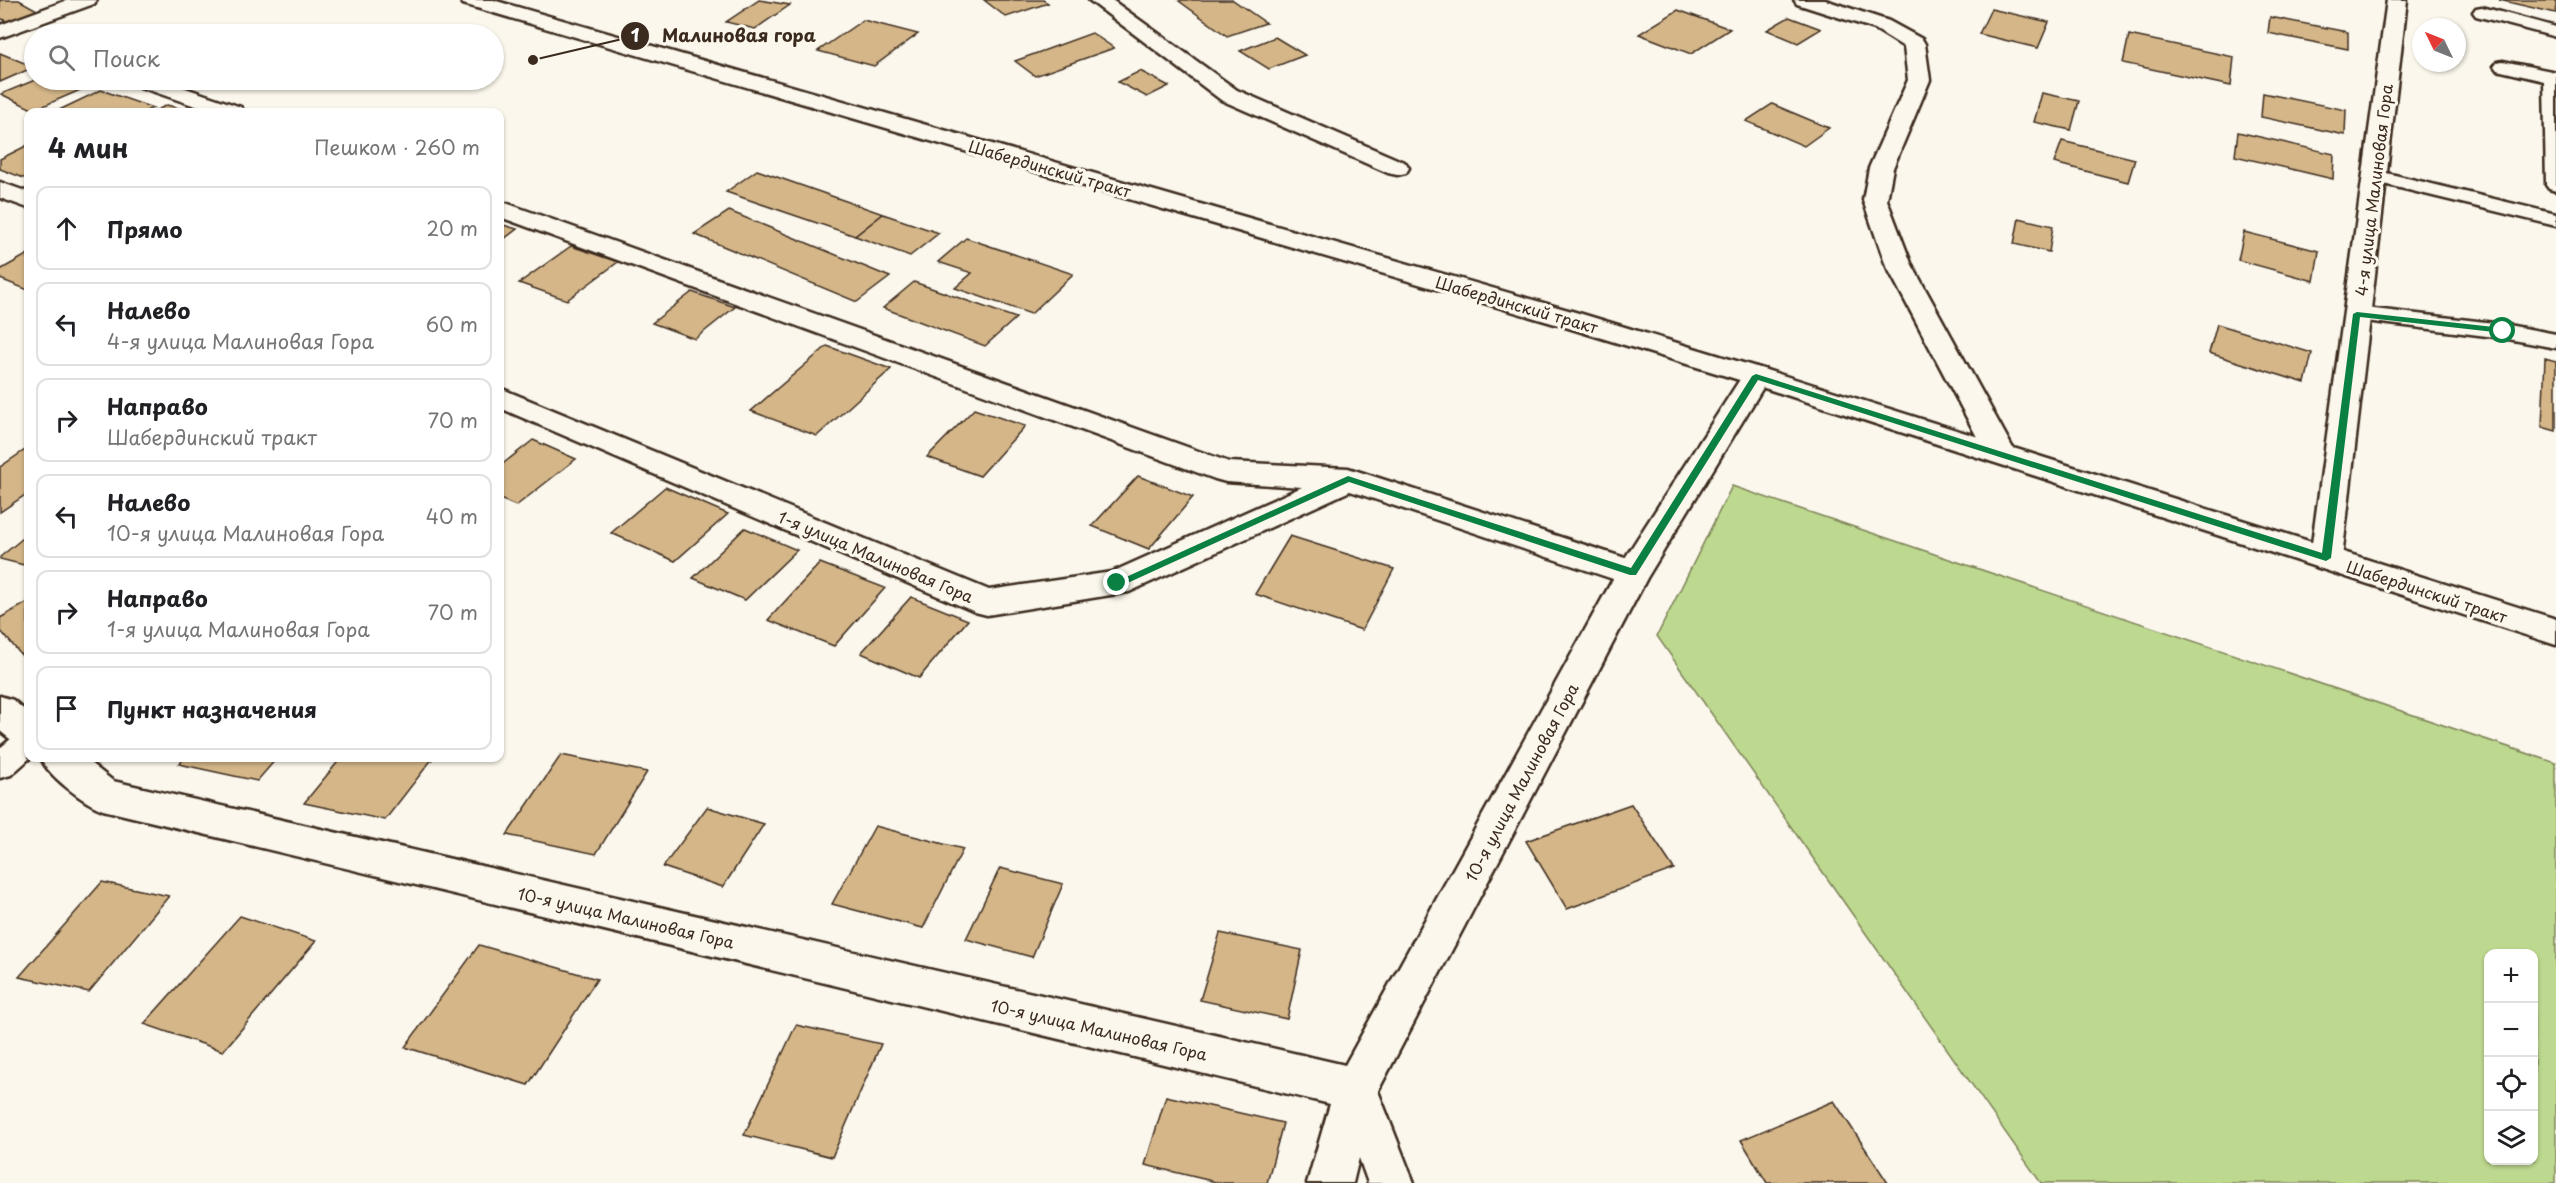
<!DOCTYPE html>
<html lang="ru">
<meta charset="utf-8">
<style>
:root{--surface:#fff;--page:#f2f2f2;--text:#202124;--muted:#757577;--line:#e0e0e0}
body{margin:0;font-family:"Playpen Sans",sans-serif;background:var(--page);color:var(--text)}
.controls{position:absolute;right:18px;bottom:18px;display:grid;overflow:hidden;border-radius:12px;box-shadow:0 2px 4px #0004}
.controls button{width:54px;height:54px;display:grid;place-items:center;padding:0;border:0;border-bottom:2px solid var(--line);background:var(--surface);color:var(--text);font:30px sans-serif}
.compass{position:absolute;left:2412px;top:18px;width:54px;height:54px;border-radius:50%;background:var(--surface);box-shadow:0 2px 4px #0004;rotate:313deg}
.stop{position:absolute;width:18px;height:18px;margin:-14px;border:4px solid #0b8043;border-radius:50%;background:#fff}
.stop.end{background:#0b8043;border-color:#fff;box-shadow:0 2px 6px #0008}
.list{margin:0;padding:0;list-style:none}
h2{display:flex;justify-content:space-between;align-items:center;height:78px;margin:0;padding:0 24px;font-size:26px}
h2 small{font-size:20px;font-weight:400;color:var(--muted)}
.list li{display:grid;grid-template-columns:39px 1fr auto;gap:18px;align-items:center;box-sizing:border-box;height:84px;margin:0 12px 12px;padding:0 12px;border:2px solid var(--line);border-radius:12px}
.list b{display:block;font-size:22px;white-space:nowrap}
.list p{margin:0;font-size:20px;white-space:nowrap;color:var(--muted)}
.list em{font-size:20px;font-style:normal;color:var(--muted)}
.icon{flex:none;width:33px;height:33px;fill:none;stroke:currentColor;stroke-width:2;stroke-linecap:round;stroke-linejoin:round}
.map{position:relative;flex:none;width:2556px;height:1183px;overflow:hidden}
.search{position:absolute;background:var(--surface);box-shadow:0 2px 4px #0004;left:24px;top:24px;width:480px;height:66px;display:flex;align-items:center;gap:15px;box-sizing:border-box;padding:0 21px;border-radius:33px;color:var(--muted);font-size:22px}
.panel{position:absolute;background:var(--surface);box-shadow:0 2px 4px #0004;left:24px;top:108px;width:480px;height:654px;border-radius:12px}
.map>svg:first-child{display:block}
.green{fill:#bdd88f;stroke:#7c8156;stroke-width:1.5;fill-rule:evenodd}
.building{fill:#d4b688;stroke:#3b2a1e;stroke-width:1.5}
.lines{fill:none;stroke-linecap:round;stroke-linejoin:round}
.lane-casing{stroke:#3b2a1e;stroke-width:5}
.street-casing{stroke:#3b2a1e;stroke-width:5}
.secondary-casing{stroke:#3b2a1e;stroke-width:5}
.lane{fill:#fbf7ec;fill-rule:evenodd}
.street{fill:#fbf7ec;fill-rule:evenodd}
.secondary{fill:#fbf7ec;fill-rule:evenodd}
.route{fill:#0b8043}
.labels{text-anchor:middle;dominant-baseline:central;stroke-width:6;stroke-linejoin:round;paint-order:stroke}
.street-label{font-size:16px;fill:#3b2a1e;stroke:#fbf7ec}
.leader{fill:none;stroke:#3b2a1e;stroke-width:2}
.callout-dot{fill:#3b2a1e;stroke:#fbf7ec;stroke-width:2}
.mark-label{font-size:18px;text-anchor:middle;font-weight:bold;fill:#fff}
.callout-label{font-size:18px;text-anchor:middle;font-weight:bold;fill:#3b2a1e;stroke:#fbf7ec;stroke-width:6;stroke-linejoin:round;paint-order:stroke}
</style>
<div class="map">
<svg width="2556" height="1183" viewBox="0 0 2556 1183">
<rect width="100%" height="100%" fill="#fbf7ec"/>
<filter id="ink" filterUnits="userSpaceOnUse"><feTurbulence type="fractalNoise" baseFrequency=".0167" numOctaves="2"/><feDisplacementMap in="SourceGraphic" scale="12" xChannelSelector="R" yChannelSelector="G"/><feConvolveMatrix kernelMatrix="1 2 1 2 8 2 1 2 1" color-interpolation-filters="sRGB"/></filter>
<g filter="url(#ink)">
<path class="green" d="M1732 486 2556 763V1183H2041L1657 636ZM2488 954H2534V1160H2488Z"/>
<g class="building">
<polygon points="0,0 19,0 39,11 8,22 0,18"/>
<polygon points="759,0 790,5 755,29 726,22"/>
<polygon points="984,0 1043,0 1048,3 1006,17"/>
<polygon points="1182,0 1233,0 1266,23 1227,36 1179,1"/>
<polygon points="2499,0 2556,0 2556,13"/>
<polygon points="1991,9 2049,22 2038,48 1979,34"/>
<polygon points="1678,10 1730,29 1691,54 1639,34"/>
<polygon points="1789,17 1821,29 1798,43 1767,30"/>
<polygon points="2270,17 2348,32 2348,49 2268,33"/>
<polygon points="863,20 918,34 874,66 818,51"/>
<polygon points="1092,33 1114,48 1035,76 1015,61"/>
<polygon points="2129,35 2234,57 2231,86 2123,63"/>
<polygon points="1275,37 1305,55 1269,69 1240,51"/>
<polygon points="0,53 34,67 0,82"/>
<polygon points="1140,71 1169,86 1147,97 1118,82"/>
<polygon points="35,80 66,80 85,88 34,110 1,94"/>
<polygon points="101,90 153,108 144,112 55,112"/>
<polygon points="2042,93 2079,101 2071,130 2034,122"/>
<polygon points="2263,93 2346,110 2345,135 2261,117"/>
<polygon points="1772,104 1829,128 1804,146 1746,121"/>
<polygon points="167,105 193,112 153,112"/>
<polygon points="2238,132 2334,154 2333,179 2235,156"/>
<polygon points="2062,141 2135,159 2128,182 2054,163"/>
<polygon points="28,145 28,177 26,179 0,169 0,159"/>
<polygon points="757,170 883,214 855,236 726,192"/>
<polygon points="729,211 890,277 857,302 694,234"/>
<polygon points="883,214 939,233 910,256 855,236"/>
<polygon points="2019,218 2053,226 2049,252 2014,244"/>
<polygon points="500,224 517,229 500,242"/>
<polygon points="2244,232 2319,251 2314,281 2238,260"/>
<polygon points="966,238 1073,274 1031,314 955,288 972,273 938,262"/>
<polygon points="571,246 618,262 567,300 519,283"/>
<polygon points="28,254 28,290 0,279 0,270"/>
<polygon points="914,282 1016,318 985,346 883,308"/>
<polygon points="692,292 735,307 695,339 652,323"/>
<polygon points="2217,324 2312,353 2305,383 2209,353"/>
<polygon points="827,346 891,369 817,436 751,411"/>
<polygon points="2545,358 2556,361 2556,431 2542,427"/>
<polygon points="974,409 1025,426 980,476 927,457"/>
<polygon points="533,440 576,459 516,506 500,499 500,466"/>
<polygon points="25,450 28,451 28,493 0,512 0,467"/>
<polygon points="1138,476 1193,497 1149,549 1092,526"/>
<polygon points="665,487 728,514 675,561 611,533"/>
<polygon points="745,528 797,550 745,600 693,578"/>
<polygon points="28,534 28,566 0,559 0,557"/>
<polygon points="1290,536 1394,569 1362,630 1255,594"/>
<polygon points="820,563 885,588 834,646 768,620"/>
<polygon points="911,597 968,620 919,678 861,653"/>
<polygon points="28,602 28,663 0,630 0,618"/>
<polygon points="561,755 647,772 596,854 507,835"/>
<polygon points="185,758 277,758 257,781 179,764"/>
<polygon points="341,758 433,758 385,820 304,803"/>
<polygon points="1631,804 1674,869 1567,909 1526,841"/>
<polygon points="707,807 764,824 723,887 663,867"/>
<polygon points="875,826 963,849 923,928 832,904"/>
<polygon points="1000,868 1063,884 1032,957 966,939"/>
<polygon points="102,882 169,896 89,992 19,977"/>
<polygon points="240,916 316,941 223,1051 144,1024"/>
<polygon points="1220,933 1302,950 1287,1019 1200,1000"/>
<polygon points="479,945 597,979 528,1085 405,1047"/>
<polygon points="796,1025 881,1044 832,1157 744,1135"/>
<polygon points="1166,1096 1283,1123 1267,1183 1220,1183 1145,1165"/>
<polygon points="1834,1101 1888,1183 1767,1183 1741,1140"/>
</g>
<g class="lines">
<defs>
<g id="lane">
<polygon points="2482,7 2556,27 2556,37 2476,16 2473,12 2476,8"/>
<polygon points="2503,61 2556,72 2556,191 2549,189 2546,185 2544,81 2497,70 2494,66 2497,62"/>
<polygon points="2374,170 2556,214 2556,226 2367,180 2364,176 2367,172"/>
<polygon points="2357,307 2503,324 2556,334 2556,348 2503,338 2349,319 2346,314 2349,309"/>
<polygon points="28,730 28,758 30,758 11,775 0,778 0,748 18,733"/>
</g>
<g id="street">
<polygon points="68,0 97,0 94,4 0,38 0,25"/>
<polygon points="1089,0 1112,0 1237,90 1406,163 1409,168 1406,173 1397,175 1388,173 1221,100"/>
<polygon points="1794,0 1825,0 1889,21 1922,39 1925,44 1930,80 1893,168 1887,200 1911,263 2016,454 2012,461 2001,464 1990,461 1986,454 1885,263 1863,200 1869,168 1908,80 1904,47 1875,29 1797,4"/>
<polygon points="2387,0 2407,0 2342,558 2337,566 2326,570 2315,566 2310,558"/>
<polygon points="131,80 162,80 241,107 244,112 213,112 134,85"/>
<polygon points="0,182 28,192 28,208 0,198"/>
<path d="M500 201 1229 462 1348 468 1625 558 1746 370 1756 367 1766 370 1770 376 1647 578 1378 1091 1414 1183H1368L1359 1158 1353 1183H1307L1330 1104 103 810C84 803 48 776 41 758H84L113 781 1345 1065 1613 579 1350 491 1129 592 987 615 975 612 500 408V388L989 590 1112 572 1302 487 1226 482 1215 479 500 217Z"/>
<polygon points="0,696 13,700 28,713 28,747 15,743 0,731"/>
</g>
<polygon id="secondary" points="460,0 493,0 1582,314 1766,370 2556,619 2556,645 1746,382 1562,326 463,4"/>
</defs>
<use href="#lane" class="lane-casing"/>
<use href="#street" class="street-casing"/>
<use href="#secondary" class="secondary-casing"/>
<use href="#lane" class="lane"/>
<use href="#street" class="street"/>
<use href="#secondary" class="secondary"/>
</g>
</g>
<polygon class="route" points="2357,312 2503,328 2507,331 2503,333 2360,317 2331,558 2326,561 1758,380 1636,575 1630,575 1349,482 1121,586 1114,586 1113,583 1348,476 1631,568 1752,376 1756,374 2322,553 2353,314"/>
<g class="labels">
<g class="street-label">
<text transform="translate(1050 168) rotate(16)">Шабердинский тракт</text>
<text transform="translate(2373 190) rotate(-83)">4-я улица Малиновая Гора</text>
<text transform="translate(1517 304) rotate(16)">Шабердинский тракт</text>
<text transform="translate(876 556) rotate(23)">1-я улица Малиновая Гора</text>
<text transform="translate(2427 591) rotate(18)">Шабердинский тракт</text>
<text transform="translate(1521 782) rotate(-62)">10-я улица Малиновая Гора</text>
<text transform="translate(626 917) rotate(13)">10-я улица Малиновая Гора</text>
<text transform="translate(1099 1029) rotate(13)">10-я улица Малиновая Гора</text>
</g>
</g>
<path class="leader" d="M533 60L635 36"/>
<g class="callout-dot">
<circle cx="533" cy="60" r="6"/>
<circle cx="635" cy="36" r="15"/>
</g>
<g class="mark-label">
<text x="635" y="42">1</text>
</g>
<g class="callout-label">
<text x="739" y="42">Малиновая гора</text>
</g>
</svg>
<div class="controls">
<button>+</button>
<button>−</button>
<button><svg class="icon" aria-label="locate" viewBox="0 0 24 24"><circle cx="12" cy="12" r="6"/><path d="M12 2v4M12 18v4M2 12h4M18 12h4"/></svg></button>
<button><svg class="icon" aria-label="layers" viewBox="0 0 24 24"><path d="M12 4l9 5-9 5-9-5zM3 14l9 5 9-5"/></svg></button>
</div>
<svg class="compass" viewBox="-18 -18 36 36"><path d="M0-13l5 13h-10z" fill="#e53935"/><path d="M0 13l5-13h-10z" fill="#757577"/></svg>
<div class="stop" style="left:2503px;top:331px"></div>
<div class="stop end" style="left:1117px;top:583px"></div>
<div class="search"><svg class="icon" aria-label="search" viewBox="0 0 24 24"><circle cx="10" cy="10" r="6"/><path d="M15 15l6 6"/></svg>Поиск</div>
<section class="panel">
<h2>4 мин<small>Пешком · 260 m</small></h2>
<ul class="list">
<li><svg class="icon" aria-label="ahead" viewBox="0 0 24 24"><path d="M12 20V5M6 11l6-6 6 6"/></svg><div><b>Прямо</b></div><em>20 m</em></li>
<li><svg class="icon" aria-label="left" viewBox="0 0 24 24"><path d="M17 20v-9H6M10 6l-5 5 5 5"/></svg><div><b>Налево</b><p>4-я улица Малиновая Гора</p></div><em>60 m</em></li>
<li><svg class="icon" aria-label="right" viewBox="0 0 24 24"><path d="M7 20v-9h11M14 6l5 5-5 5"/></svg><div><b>Направо</b><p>Шабердинский тракт</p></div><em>70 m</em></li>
<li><svg class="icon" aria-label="left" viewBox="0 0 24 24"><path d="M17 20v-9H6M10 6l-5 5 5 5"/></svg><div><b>Налево</b><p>10-я улица Малиновая Гора</p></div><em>40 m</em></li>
<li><svg class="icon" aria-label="right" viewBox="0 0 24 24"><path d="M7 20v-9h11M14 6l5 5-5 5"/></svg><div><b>Направо</b><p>1-я улица Малиновая Гора</p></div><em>70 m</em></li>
<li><svg class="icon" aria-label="arrive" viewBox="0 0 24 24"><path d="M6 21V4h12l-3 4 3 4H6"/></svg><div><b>Пункт назначения</b></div></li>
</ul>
</section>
</div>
